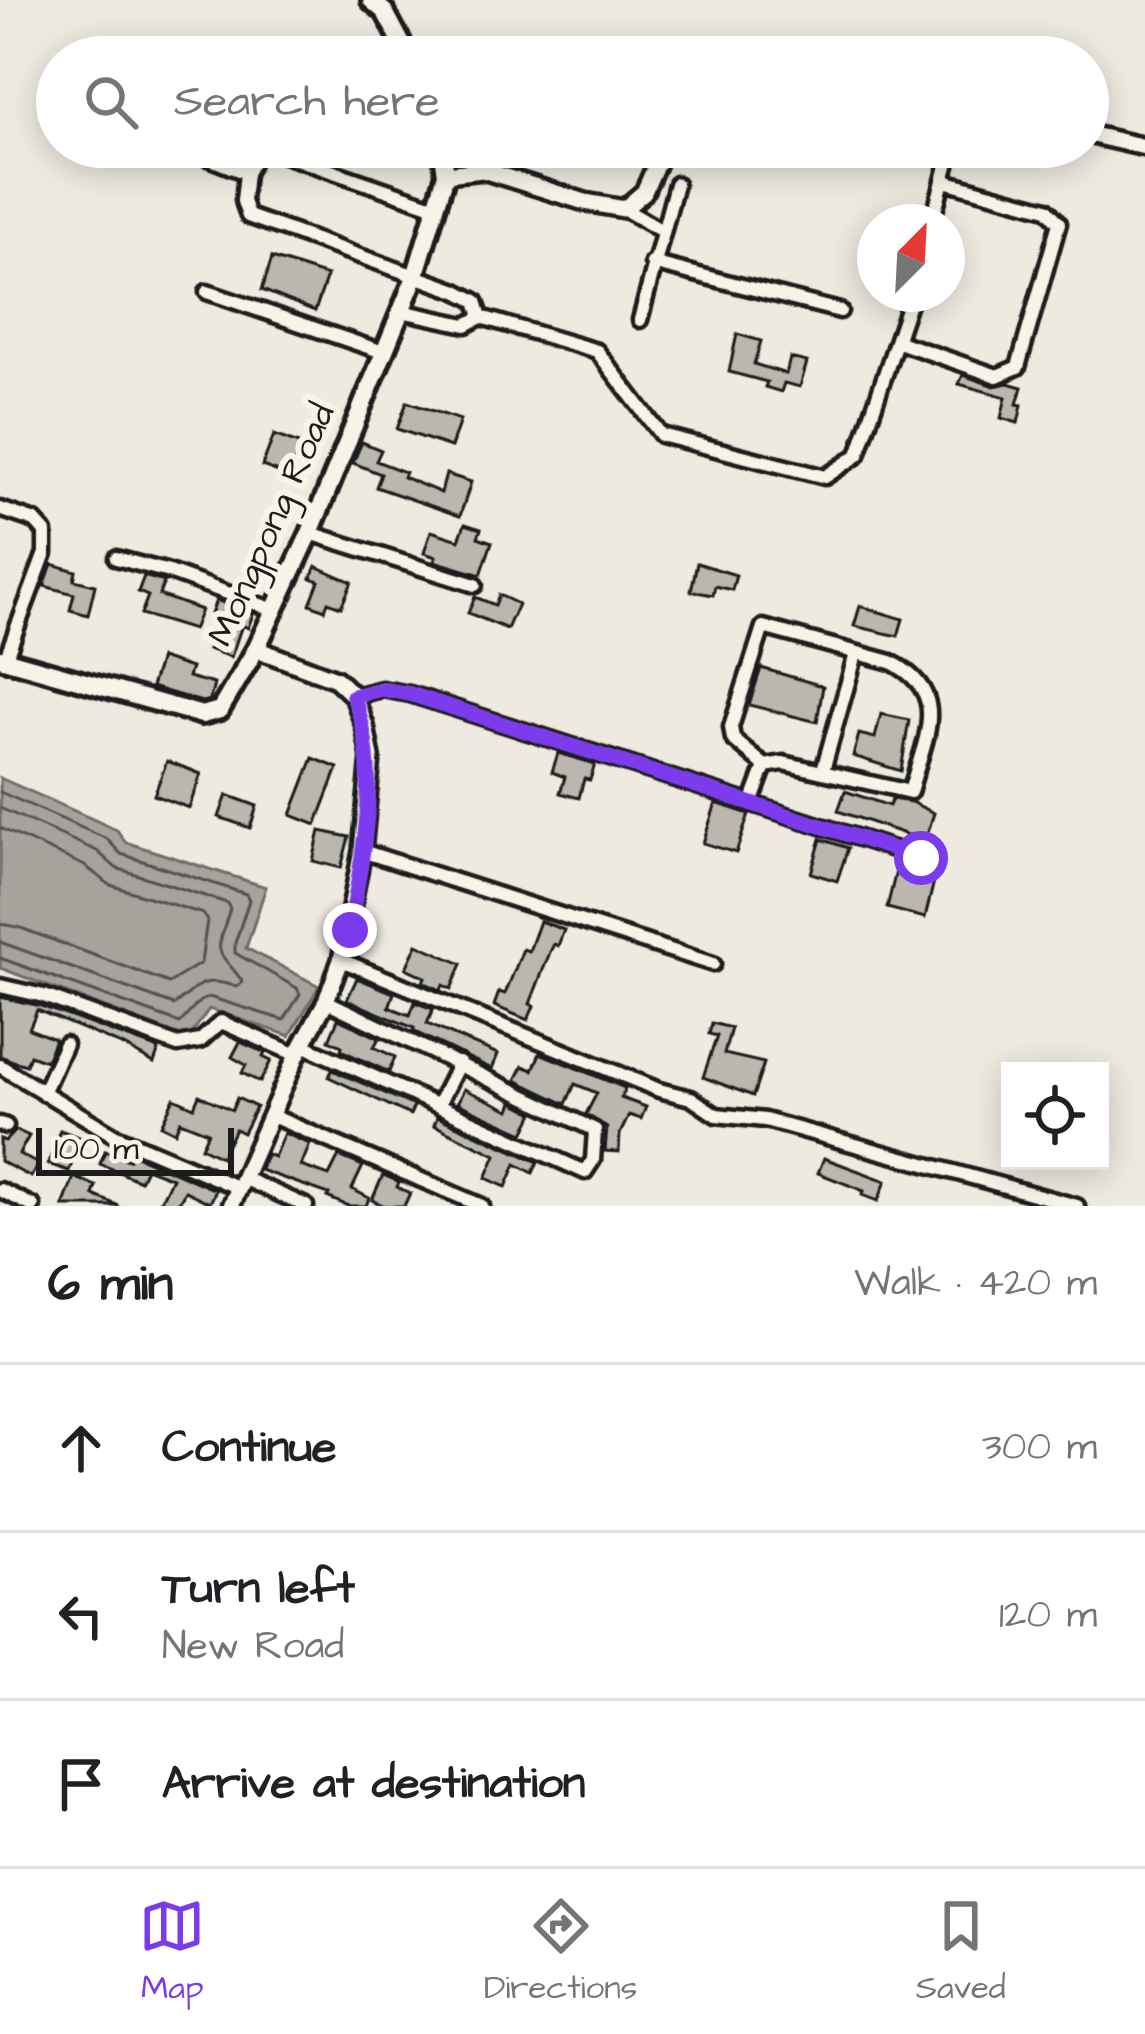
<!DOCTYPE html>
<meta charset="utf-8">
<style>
:root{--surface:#fff;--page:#f2f2f2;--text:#202124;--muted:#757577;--line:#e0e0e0;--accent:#7c3aed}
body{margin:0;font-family:"Architects Daughter",sans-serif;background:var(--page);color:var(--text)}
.controls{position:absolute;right:36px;bottom:36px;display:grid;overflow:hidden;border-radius:0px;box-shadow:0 6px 30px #0003}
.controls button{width:108px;height:108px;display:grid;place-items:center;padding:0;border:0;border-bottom:3px solid var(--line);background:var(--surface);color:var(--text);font:60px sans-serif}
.compass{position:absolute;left:857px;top:204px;width:108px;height:108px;border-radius:50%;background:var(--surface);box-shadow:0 6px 30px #0003;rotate:24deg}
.scale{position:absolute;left:36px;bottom:30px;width:198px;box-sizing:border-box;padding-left:12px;border:6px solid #1c1c1c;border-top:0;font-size:33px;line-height:42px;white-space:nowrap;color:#1c1c1c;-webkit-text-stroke:9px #f7f3e8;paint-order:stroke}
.stop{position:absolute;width:36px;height:36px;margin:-27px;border:9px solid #7c3aed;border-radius:50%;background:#fff}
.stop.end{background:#7c3aed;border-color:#fff;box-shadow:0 3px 12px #0008}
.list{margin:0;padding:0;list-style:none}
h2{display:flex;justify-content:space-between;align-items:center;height:156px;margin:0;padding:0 48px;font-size:51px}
h2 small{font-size:39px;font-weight:400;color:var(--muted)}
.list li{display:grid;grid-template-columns:78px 1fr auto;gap:36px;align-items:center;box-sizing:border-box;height:168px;padding:0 48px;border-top:3px solid var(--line)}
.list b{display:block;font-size:45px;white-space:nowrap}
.list p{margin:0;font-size:39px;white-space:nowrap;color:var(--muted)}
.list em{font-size:39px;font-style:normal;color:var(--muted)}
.icon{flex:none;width:66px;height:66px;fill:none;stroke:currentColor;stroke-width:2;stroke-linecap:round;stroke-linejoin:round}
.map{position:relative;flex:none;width:1145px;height:1206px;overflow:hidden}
.search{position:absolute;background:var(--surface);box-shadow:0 6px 30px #0003;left:36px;right:36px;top:36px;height:132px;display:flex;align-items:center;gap:30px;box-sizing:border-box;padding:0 42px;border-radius:66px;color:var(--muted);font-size:45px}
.sheet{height:660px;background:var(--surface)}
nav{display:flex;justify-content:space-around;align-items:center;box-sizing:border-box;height:168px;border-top:3px solid var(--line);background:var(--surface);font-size:33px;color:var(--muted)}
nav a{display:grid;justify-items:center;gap:6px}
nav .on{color:var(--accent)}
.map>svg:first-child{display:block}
.water{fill:#a6a39d;stroke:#6f6d69;stroke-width:3}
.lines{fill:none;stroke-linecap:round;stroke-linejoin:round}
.shore{stroke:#535250;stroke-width:3}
.building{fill:#bab7af;stroke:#1c1c1c;stroke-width:3}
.minor-casing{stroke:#1c1c1c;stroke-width:21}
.tertiary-casing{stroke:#1c1c1c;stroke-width:24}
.secondary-casing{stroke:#1c1c1c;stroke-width:26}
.minor{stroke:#f7f3e8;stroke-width:12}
.tertiary{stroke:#f7f3e8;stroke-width:15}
.secondary{stroke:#f7f3e8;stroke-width:16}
.route{stroke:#7c3aed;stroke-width:15}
.labels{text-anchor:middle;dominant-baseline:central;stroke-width:12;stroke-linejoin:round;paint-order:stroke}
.street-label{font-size:36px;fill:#1c1c1c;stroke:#f7f3e8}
</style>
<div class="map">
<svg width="1145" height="1206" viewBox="0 0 1145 1206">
<rect width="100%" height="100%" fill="#eeeae0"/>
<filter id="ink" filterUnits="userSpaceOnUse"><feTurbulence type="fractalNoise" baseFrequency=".00833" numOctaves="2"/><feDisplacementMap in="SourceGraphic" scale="24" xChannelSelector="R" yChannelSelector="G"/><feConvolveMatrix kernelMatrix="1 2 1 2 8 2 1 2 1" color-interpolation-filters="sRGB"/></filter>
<g filter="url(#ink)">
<polygon class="water" points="0,778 117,830 125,842 266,887 246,948 319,986 290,1036 209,1009 188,1039 0,968"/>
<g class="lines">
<g class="shore">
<polyline points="0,792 107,839 121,854 246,894 249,900 235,943 235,953 297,988 300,994 284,1020 209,997 200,1001 180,1023 0,958"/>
<path d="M0 808 97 851 116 868 227 903 230 909C214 959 215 945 243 982L237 987C200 975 201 986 174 1005L0 942"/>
<polyline points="0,828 85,866 110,885 203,914 207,920 201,963 169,983 18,927 0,924"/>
</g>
</g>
<g class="building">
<polygon points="272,258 327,276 315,311 262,290"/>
<polygon points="737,334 761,341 754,364 786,374 790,358 807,362 800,387 784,383 781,392 765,387 767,382 729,372"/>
<polygon points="963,375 994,386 1008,383 1022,387 1017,404 1022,405 1018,423 1001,418 1006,397 959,384"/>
<polygon points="407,402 460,420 451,447 397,429"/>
<polygon points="274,435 301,445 290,476 262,466"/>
<polygon points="362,442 381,450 376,461 405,472 403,477 441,493 446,474 471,482 460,516 376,487 381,474 353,463"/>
<polygon points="465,524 481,529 478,537 492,542 481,575 434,561 436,557 424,553 431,531 459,540"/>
<polygon points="697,563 736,575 732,590 715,586 713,595 691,591"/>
<polygon points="52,564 76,571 74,580 95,585 88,615 70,610 74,594 44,586"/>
<polygon points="316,566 352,582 341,607 328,602 325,610 310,604 319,581 311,578"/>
<polygon points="144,576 164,582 159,595 201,610 193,630 141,614 148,596 138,592"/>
<polygon points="499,595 518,604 507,629 468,613 475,597 495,605"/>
<polygon points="216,600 253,614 248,628 242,625 231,657 208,649 219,617 211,614"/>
<polygon points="860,606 903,619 898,636 854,626"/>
<polygon points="160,658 191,668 188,677 214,684 210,700 202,702 151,687"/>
<polygon points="761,668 823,686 817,722 749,705"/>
<polygon points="881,714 909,720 901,771 853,756 859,734 875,738"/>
<polygon points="558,753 595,764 590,780 584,779 579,798 560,793 565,777 552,772"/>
<polygon points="313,758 338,768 316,825 291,815"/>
<polygon points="167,761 201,774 189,808 154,795"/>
<polygon points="845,791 889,806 892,799 911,802 934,813 925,841 838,811"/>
<polygon points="227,795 257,806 250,828 219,817"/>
<polygon points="716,803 749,814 736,853 703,843"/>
<polygon points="320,831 349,837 341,868 313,861"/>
<polygon points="821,839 848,848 837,881 811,873"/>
<polygon points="897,867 935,877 925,918 887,908"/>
<polygon points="540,921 564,930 558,946 554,944 550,952 530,1004 534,1006 528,1020 494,1006 499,992 505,994 523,949 529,951"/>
<polygon points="417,944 462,964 451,989 443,985 441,990 423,982 425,977 406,968"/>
<polygon points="357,978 394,993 389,1007 410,1015 415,1002 433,1009 427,1024 498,1054 492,1069 413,1031 414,1028 347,1000"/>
<polygon points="0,997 41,1006 159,1049 154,1063 124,1046 37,1010 29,1029 55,1039 46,1061 30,1055 26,1065 13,1061 0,1056"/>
<polygon points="338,1019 379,1038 374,1047 395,1057 389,1072 341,1050 342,1046 329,1040"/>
<polygon points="712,1023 731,1028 724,1054 764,1063 753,1096 703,1077 717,1036 709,1034"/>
<polygon points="240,1042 265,1053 263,1057 271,1061 260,1082 242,1073 246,1065 232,1057"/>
<polygon points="540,1053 625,1088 621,1098 646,1107 641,1119 629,1115 620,1134 619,1152 605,1151 607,1128 586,1114 597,1093 575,1084 566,1104 516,1080 523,1066 533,1070"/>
<polygon points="332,1070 414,1106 410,1115 329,1077"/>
<polygon points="464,1089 510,1110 513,1102 534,1113 524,1133 457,1103"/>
<polygon points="199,1095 232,1110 237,1098 256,1107 243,1133 235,1129 221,1157 201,1147 208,1132 180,1121 175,1132 161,1125 174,1098 194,1107"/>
<polygon points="437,1117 538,1162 533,1173 516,1164 506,1187 486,1178 496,1155 434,1125"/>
<polygon points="16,1130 29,1136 19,1154 38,1164 31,1177 0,1161 0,1139 5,1141"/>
<polygon points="60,1130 81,1138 69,1171 48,1164"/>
<polygon points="284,1133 310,1144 301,1166 329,1176 339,1156 363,1166 352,1189 369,1198 366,1206 348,1206 327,1197 329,1194 260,1170 267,1154 274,1157"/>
<polygon points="105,1151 129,1160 132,1154 216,1190 210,1203 185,1191 177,1206 158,1206 172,1178 146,1168 140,1181 100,1164"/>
<polygon points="824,1158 886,1181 878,1201 862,1195 864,1191 818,1173"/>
<polygon points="383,1175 399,1182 397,1187 410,1193 404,1206 385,1206 372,1200"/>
<polygon points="74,1177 96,1186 93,1195 119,1206 63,1206"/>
</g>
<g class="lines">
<defs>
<g id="minor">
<polyline points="108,45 141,57"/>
<polyline points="180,147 246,173 243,201 248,216 457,291 476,301 481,317 466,325 401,311"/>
<polyline points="246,173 261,147 436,207"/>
<polyline points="624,209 662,231"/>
<polyline points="932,222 952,147"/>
<polyline points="652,263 840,311"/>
<polyline points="207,292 383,352"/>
<polyline points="481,317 597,351 661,435 825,477 858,455 912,294"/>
<polyline points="640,320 676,184"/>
<polyline points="899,342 997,376 1018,367 1059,223 1047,209 944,181"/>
<polyline points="0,509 35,521 45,532 45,553 5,660"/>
<polyline points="310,533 475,585"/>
<polyline points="116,558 169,572 274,610"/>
<polyline points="354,696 382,689 410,694 921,858"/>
<polyline points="823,770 856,654"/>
<path d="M752 801 765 766 783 763 910 792C924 739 953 694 891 662L763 627 731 727 733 739 765 766"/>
<polyline points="362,851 713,964"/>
<polyline points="341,960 659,1090 691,1098 716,1115 765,1120 1077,1206"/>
<polyline points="0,986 44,996 178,1045 200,1041 221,1022 297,1055"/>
<polyline points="303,1045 585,1172 593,1160 595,1130 326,1001"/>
<polyline points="0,1066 114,1135 239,1188"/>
<polyline points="43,1093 65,1044"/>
<polyline points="438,1105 459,1063"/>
<polyline points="272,1116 482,1206"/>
<polyline points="0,1124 6,1126"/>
<polyline points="243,1178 306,1206"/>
<polyline points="0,1190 33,1206"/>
</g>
<g id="tertiary">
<polyline points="701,57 707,51 728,50 754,57"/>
<polyline points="1088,134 1145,147"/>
<polyline points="446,174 483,170 585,202 624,209 644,192 664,147"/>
<polyline points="231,1206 297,1055 326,1001 341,960 362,851 371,757 365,726 354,696 336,679 256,649"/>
</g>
<g id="secondary">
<polyline points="371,0 385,12 409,57"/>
<polyline points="0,658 202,715 220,710 256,649 310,533 415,277 446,174 442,147"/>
</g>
</defs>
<use href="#minor" class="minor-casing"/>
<use href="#tertiary" class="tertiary-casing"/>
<use href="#secondary" class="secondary-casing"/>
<use href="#minor" class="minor"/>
<use href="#tertiary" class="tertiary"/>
<use href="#secondary" class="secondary"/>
</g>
</g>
<g class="lines" filter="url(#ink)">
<path class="route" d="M350 930C362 852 383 770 353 696L382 689 410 694 921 858"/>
</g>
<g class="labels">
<g class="street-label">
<text transform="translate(272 525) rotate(-66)">Mongpong Road</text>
</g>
</g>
</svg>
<div class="controls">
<button><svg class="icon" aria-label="locate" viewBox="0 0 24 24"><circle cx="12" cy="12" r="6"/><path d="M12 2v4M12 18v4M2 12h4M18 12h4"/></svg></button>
</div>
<svg class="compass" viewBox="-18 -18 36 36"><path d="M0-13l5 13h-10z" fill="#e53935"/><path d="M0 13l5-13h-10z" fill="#757577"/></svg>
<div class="scale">100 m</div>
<div class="stop" style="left:921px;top:858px"></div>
<div class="stop end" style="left:350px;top:930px"></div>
<div class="search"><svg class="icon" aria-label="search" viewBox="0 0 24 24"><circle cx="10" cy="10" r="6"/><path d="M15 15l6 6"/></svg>Search here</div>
</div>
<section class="sheet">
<h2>6 min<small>Walk · 420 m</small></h2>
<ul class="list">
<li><svg class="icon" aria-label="ahead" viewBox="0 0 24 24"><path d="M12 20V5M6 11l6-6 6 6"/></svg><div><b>Continue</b></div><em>300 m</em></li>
<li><svg class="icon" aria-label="left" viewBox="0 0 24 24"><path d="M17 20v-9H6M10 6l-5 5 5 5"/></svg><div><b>Turn left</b><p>New Road</p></div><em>120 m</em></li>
<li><svg class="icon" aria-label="arrive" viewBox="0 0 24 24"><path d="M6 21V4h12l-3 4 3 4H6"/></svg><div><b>Arrive at destination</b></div></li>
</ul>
</section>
<nav>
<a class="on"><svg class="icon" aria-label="map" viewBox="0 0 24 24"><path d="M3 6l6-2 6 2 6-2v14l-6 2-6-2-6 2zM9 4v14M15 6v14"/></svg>Map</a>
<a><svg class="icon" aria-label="directions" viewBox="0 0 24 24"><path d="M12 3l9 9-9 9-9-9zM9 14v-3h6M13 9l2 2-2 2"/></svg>Directions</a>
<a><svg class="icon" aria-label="saved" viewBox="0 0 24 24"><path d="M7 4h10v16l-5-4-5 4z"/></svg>Saved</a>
</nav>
